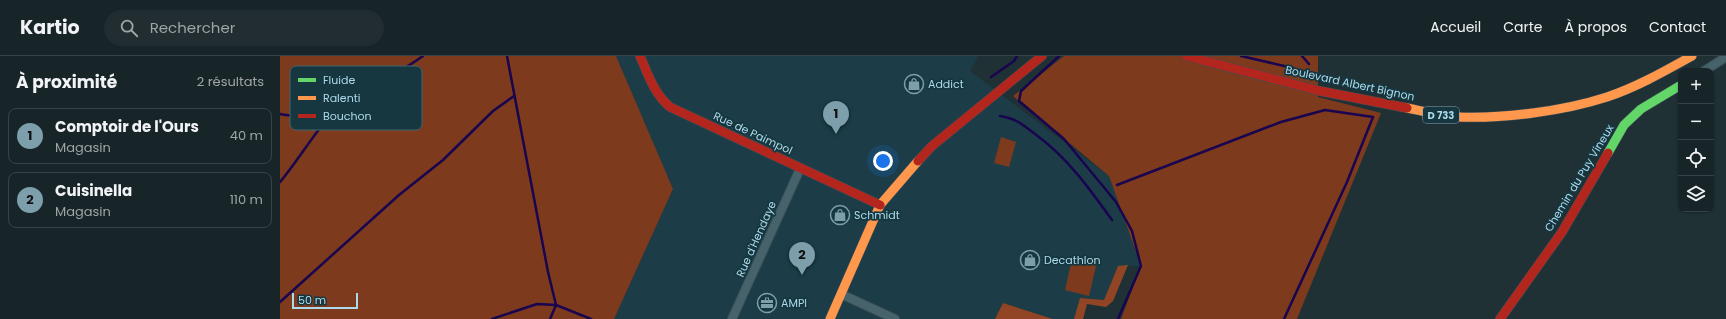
<!DOCTYPE html>
<html lang="fr">
<meta charset="utf-8">
<style>
:root{--surface:#182528;--page:#212d30;--text:#f1f3f6;--muted:#9fa5a8;--line:#364245;--accent:#7c9fab}
body{margin:0;font-family:Poppins,sans-serif;background:var(--page);color:var(--text)}
.controls{position:absolute;right:12px;top:12px;display:grid;overflow:hidden;border-radius:8px;box-shadow:0 1px 3px #0004}
.controls button{width:36px;height:36px;display:grid;place-items:center;padding:0;border:0;border-bottom:1px solid var(--line);background:var(--surface);color:var(--text);font:20px sans-serif}
.scale{position:absolute;left:12px;bottom:10px;width:66px;box-sizing:border-box;padding-left:4px;border:2px solid #addaea;border-top:0;font-size:11px;line-height:14px;white-space:nowrap;color:#addaea;-webkit-text-stroke:3px #163640;paint-order:stroke}
.you{position:absolute;left:603px;top:105px;width:14px;height:14px;margin:-10px;border:3px solid #fff;border-radius:50%;background:#1a73e8;box-shadow:0 0 0 6px #1a73e833}
.badge{display:grid;place-items:center;width:26px;height:26px;border-radius:50%;background:var(--accent);color:#111;font-size:13px;font-weight:700}
.pin{position:absolute;translate:-50% -33px;filter:drop-shadow(0 1px 2px #0008)}
.pin::after{content:'';position:absolute;top:21px;width:14px;height:12px;background:inherit;clip-path:polygon(0 0,100% 0,50% 100%)}
.list{margin:0;padding:0;list-style:none}
h2{display:flex;justify-content:space-between;align-items:center;height:52px;margin:0;padding:0 16px;font-size:17px}
h2 small{font-size:13px;font-weight:400;color:var(--muted)}
.list li{display:grid;grid-template-columns:26px 1fr auto;gap:12px;align-items:center;box-sizing:border-box;height:56px;margin:0 8px 8px;padding:0 8px;border:1px solid var(--line);border-radius:8px}
.list b{display:block;font-size:15px;white-space:nowrap}
.list p{margin:0;font-size:13px;white-space:nowrap;color:var(--muted)}
.list em{font-size:13px;font-style:normal;color:var(--muted)}
.icon{flex:none;width:22px;height:22px;fill:none;stroke:currentColor;stroke-width:2;stroke-linecap:round;stroke-linejoin:round}
.map{position:relative;flex:none;width:1446px;height:263px;overflow:hidden}
header{display:flex;align-items:center;gap:24px;box-sizing:border-box;height:56px;padding:0 20px;background:var(--surface);border-bottom:1px solid var(--line)}
header strong{font-size:19px}
nav{display:flex;gap:22px;margin-inline-start:auto;font-size:14px}
.search{width:280px;height:36px;background:var(--page);display:flex;align-items:center;gap:10px;box-sizing:border-box;padding:0 14px;border-radius:22px;color:var(--muted);font-size:15px}
main{display:flex}
aside{flex:1;background:var(--surface)}
.map>svg:first-child{display:block}
.built{fill:#1c3d48}
.green{fill:#7d3a1d}
.forest{fill:#924524}
.lines{fill:none;stroke-linecap:round;stroke-linejoin:round}
.stream{stroke:#18044f;stroke-width:2.5}
.street-casing{stroke:#3a4f56;stroke-width:10}
.fast-casing{stroke:#3a4f56;stroke-width:10}
.slow-casing{stroke:#3a4f56;stroke-width:10}
.jam-casing{stroke:#3a4f56;stroke-width:10}
.street{stroke:#46636c;stroke-width:8}
.fast{stroke:#63d668;stroke-width:9}
.slow{stroke:#ff974d;stroke-width:9}
.jam{stroke:#b3261e;stroke-width:9}
.labels{text-anchor:middle;dominant-baseline:central;stroke-width:3.5;stroke-linejoin:round;paint-order:stroke}
.shield{fill:#163640;stroke:#80a9b7;stroke-width:1}
.shield-label{font-size:10px;font-weight:bold;fill:#addaea}
.street-label{font-size:11px;fill:#addaea;stroke:#163640}
.poi-label{font-size:11px;fill:#addaea;stroke:#163640;text-anchor:start}
.key{fill:#163640;stroke:#436773;stroke-width:1}
.key-label{font-size:11px;fill:#addaea}
</style>
<header>
<strong>Kartio</strong>
<div class="search"><svg class="icon" aria-label="search" viewBox="0 0 24 24"><circle cx="10" cy="10" r="6"/><path d="M15 15l6 6"/></svg>Rechercher</div>
<nav><a>Accueil</a><a>Carte</a><a>À propos</a><a>Contact</a></nav>
</header>
<main>
<aside>
<h2>À proximité<small>2 résultats</small></h2>
<ul class="list">
<li><span class="badge">1</span><div><b>Comptoir de l'Ours</b><p>Magasin</p></div><em>40 m</em></li>
<li><span class="badge">2</span><div><b>Cuisinella</b><p>Magasin</p></div><em>110 m</em></li>
</ul>
</aside>
<div class="map">
<svg width="1446" height="263" viewBox="0 0 1446 263">
<rect width="100%" height="100%" fill="#203136"/>
<polygon class="built" points="336,0 698,0 690,15 829,120 861,210 838,210 824,244 801,242 794,263 773,263 723,247 715,263 334,263 393,133"/>
<g class="green">
<polygon points="0,0 336,0 393,133 334,263 0,263"/>
<polygon points="784,0 1038,0 1038,41 1101,57 1017,263 841,263 861,210 829,120 733,40"/>
<polygon points="721,81 736,86 729,111 714,107"/>
<polygon points="793,199 817,206 809,240 785,234"/>
</g>
<g class="forest">
<polygon points="848,209 833,245 826,251 807,248 803,263 794,263 800,242 824,244 838,210"/>
<polygon points="723,247 773,263 715,263"/>
</g>
<g class="lines">
<g class="stream">
<polyline points="227,0 268,216 276,249 270,263"/>
<polyline points="779,0 741,35 739,45 784,83 836,146 852,175 861,210 838,263"/>
<polyline points="961,0 1013,12"/>
<polyline points="1022,0 1029,8"/>
<polyline points="711,21 734,5 737,0"/>
<path d="M0 58C15 61 30 61 46 65"/>
<path d="M720 60C737 63 742 68 755 78 787 101 809 132 832 164"/>
<path d="M0 126C23 99 50 49 80 33 86 29 94 28 100 25 115 18 129 10 143 0"/>
<polyline points="837,129 1001,66 1045,54 1093,61 1067,126 1004,263"/>
<polyline points="0,246 119,139 163,104 213,55 234,40"/>
<polyline points="212,263 257,248 276,249 311,263"/>
</g>
<defs>
<g id="street">
<polyline points="1424,15 1446,1"/>
<polyline points="561,238 615,263"/>
<polyline points="452,263 520,113"/>
</g>
<polyline id="fast" points="1328,97 1344,69 1361,53 1401,29"/>
<g id="slow">
<path d="M1127 52C1143 55 1161 60 1177 61 1223 63 1284 55 1327 41 1357 31 1385 15 1412 0"/>
<polyline points="550,263 600,149 638,105"/>
</g>
<g id="jam">
<path d="M360 0C368 18 374 38 390 51L600 149"/>
<polyline points="906,0 1040,35 1127,52"/>
<polyline points="638,105 652,90 762,0"/>
<polyline points="1220,263 1282,176 1328,97"/>
</g>
</defs>
<use href="#street" class="street-casing"/>
<use href="#fast" class="fast-casing"/>
<use href="#slow" class="slow-casing"/>
<use href="#jam" class="jam-casing"/>
<use href="#street" class="street"/>
<use href="#fast" class="fast"/>
<use href="#slow" class="slow"/>
<use href="#jam" class="jam"/>
</g>
<defs>
<symbol id="shop-ring" viewBox="-11 -11 22 22"><circle r="9.5" fill="#163640" stroke="#7c9fab" stroke-width="1.5"/><path d="M-5-2.5h2.3a2.7 3.5 0 0 1 5.4 0H5L5.5 6h-11ZM-1.5-2.5h3a1.5 2.3 0 0 0-3 0Z" fill="#7c9fab"/></symbol>
<symbol id="office-ring" viewBox="-11 -11 22 22"><circle r="9.5" fill="#163640" stroke="#7c9fab" stroke-width="1.5"/><path d="M-6-3h4V-5.5h4V-3h4V5H-6ZM-1-4.5V-3h2v-1.5ZM-6 0V1H6V0Z" fill="#7c9fab"/></symbol>
</defs>
<g fill-rule="evenodd">
<use href="#shop-ring" x="623" y="17" width="22" height="22"/>
<use href="#shop-ring" x="549" y="148" width="22" height="22"/>
<use href="#shop-ring" x="739" y="193" width="22" height="22"/>
<use href="#office-ring" x="476" y="236" width="22" height="22"/>
</g>
<g class="labels">
<rect class="shield" x="1143" y="51" width="36" height="16" rx="3"/>
<g class="shield-label">
<text x="1161" y="59">D 733</text>
</g>
<g class="street-label">
<text transform="translate(1070 27) rotate(12)">Boulevard Albert Bignon</text>
<text transform="translate(473 77) rotate(25)">Rue de Paimpol</text>
<text transform="translate(1299 122) rotate(-59)">Chemin du Puy Vineux</text>
<text transform="translate(476 183) rotate(-66)">Rue d'Hendaye</text>
</g>
<g class="poi-label">
<text x="648" y="28">Addict</text>
<text x="574" y="159">Schmidt</text>
<text x="764" y="204">Decathlon</text>
<text x="501" y="247">AMPI</text>
</g>
</g>
<rect x="10" y="10" width="132" height="64" rx="6" class="key"/>
<rect x="18" y="22" width="18" height="4" fill="#63d668"/>
<rect x="18" y="40" width="18" height="4" fill="#ff974d"/>
<rect x="18" y="58" width="18" height="4" fill="#b3261e"/>
<g class="key-label">
<text x="43" y="28">Fluide</text>
<text x="43" y="46">Ralenti</text>
<text x="43" y="64">Bouchon</text>
</g>
</svg>
<div class="controls">
<button>+</button>
<button>−</button>
<button><svg class="icon" aria-label="locate" viewBox="0 0 24 24"><circle cx="12" cy="12" r="6"/><path d="M12 2v4M12 18v4M2 12h4M18 12h4"/></svg></button>
<button><svg class="icon" aria-label="layers" viewBox="0 0 24 24"><path d="M12 4l9 5-9 5-9-5zM3 14l9 5 9-5"/></svg></button>
</div>
<div class="scale">50 m</div>
<div class="you"></div>
<div class="pin badge" style="left:556px;top:78px">1</div>
<div class="pin badge" style="left:522px;top:219px">2</div>
</div>
</main>
